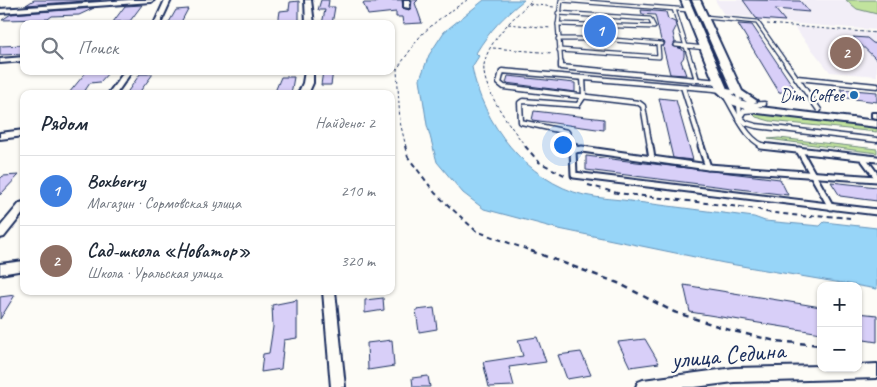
<!DOCTYPE html>
<html lang="ru">
<meta charset="utf-8">
<style>
:root{--surface:#fff;--page:#f2f2f3;--text:#1f2937;--muted:#747a83;--line:#e0e1e3;--accent:#b45309}
body{margin:0;font-family:Caveat,sans-serif;background:var(--page);color:var(--text)}
.controls{position:absolute;right:15px;bottom:15px;display:grid;overflow:hidden;border-radius:10px;box-shadow:0 1px 4px #0004}
.controls button{width:45px;height:45px;display:grid;place-items:center;padding:0;border:0;border-bottom:1px solid var(--line);background:var(--surface);color:var(--text);font:25px sans-serif}
.you{position:absolute;left:562px;top:144px;width:18px;height:18px;margin:-12px;border:4px solid #fff;border-radius:50%;background:#1a73e8;box-shadow:0 0 0 8px #1a73e833}
.badge{display:grid;place-items:center;width:32px;height:32px;border-radius:50%;background:var(--accent);color:#fff;font-size:16px;font-weight:700}
.pin{position:absolute;translate:-50% -50%;border:2px solid #fff;box-shadow:0 1px 5px #0006}
.list{margin:0;padding:0;list-style:none}
h2{display:flex;justify-content:space-between;align-items:center;height:65px;margin:0;padding:0 20px;font-size:21px}
h2 small{font-size:16px;font-weight:400;color:var(--muted)}
.list li{display:grid;grid-template-columns:32px 1fr auto;gap:15px;align-items:center;box-sizing:border-box;height:70px;padding:0 20px;border-top:1px solid var(--line)}
.list b{display:block;font-size:19px;white-space:nowrap}
.list p{margin:0;font-size:16px;white-space:nowrap;color:var(--muted)}
.list em{font-size:16px;font-style:normal;color:var(--muted)}
.icon{flex:none;width:28px;height:28px;fill:none;stroke:currentColor;stroke-width:2;stroke-linecap:round;stroke-linejoin:round}
.map{position:relative;flex:none;width:877px;height:387px;overflow:hidden}
.search{position:absolute;background:var(--surface);box-shadow:0 1px 4px #0004;left:20px;top:20px;width:375px;height:55px;display:flex;align-items:center;gap:12px;box-sizing:border-box;padding:0 18px;border-radius:10px;color:var(--muted);font-size:19px}
.panel{position:absolute;background:var(--surface);box-shadow:0 1px 4px #0004;left:20px;top:90px;width:375px;height:205px;border-radius:10px}
.map>svg:first-child{display:block}
.built{fill:#f2eef7}
.green{fill:#c1e39d;stroke:#6e897e}
.water{fill:#97d5f8;stroke:#6593ba}
.building{fill:#d8cff8;stroke:#1b2f5e}
.lines{fill:none;stroke-linecap:round;stroke-linejoin:round}
.service-far2-casing{stroke:#1b2f5e;stroke-width:5.5}
.service-far1-casing{stroke:#1b2f5e;stroke-width:7}
.service-casing{stroke:#1b2f5e;stroke-width:9}
.minor-casing{stroke:#1b2f5e;stroke-width:4}
.tertiary-casing{stroke:#1b2f5e;stroke-width:4}
.secondary-casing{stroke:#1b2f5e;stroke-width:4}
.path-far2{stroke:#1b2f5e;stroke-width:1;stroke-dasharray:3 2.5;stroke-linecap:butt}
.path-far1{stroke:#1b2f5e;stroke-width:2;stroke-dasharray:5 4;stroke-linecap:butt}
.path{stroke:#1b2f5e;stroke-width:2.5;stroke-dasharray:6 5;stroke-linecap:butt}
.service-far2{stroke:#fdfcf7;stroke-width:3}
.service-far1{stroke:#fdfcf7;stroke-width:4}
.service{stroke:#fdfcf7;stroke-width:5}
.minor{fill:#fdfcf7;fill-rule:evenodd}
.tertiary{fill:#fdfcf7;fill-rule:evenodd}
.secondary{fill:#fdfcf7;fill-rule:evenodd}
.poi-dot{fill:#1f6fb2;stroke:#fdfcf7;stroke-width:2}
.labels{text-anchor:middle;dominant-baseline:central;stroke-width:4.5;stroke-linejoin:round;paint-order:stroke}
.far-poi-label{font-size:18px;fill:#1b2f5e;stroke:#fdfcf7;text-anchor:end}
.near-street-label{font-size:25px;fill:#1b2f5e;stroke:#fdfcf7}
</style>
<div class="map">
<svg width="877" height="387" viewBox="0 0 877 387">
<rect width="100%" height="100%" fill="#fdfcf7"/>
<filter id="ink" filterUnits="userSpaceOnUse"><feTurbulence type="fractalNoise" baseFrequency=".02" numOctaves="2"/><feDisplacementMap in="SourceGraphic" scale="10" xChannelSelector="R" yChannelSelector="G"/><feConvolveMatrix kernelMatrix="1 2 1 2 8 2 1 2 1" color-interpolation-filters="sRGB"/></filter>
<g filter="url(#ink)">
<g class="built">
<polygon points="715,0 877,0 877,30 759,21 757,18 724,15"/>
<polygon points="794,27 877,34 877,76 830,72"/>
</g>
<g class="green">
<polygon points="688,0 692,0 730,90 725,89"/>
<polygon points="846,0 877,0 877,14 857,9"/>
<polygon points="751,112 877,126 877,132 770,121 756,117"/>
<polygon points="779,138 877,149 877,153 768,139"/>
</g>
<path class="water" d="M484 0H524C503 17 490 30 476 53L479 56 472 67C482 123 527 181 584 195 601 199 620 199 637 202 676 207 715 212 754 217L765 221 820 226 824 222 877 228V289L724 263 559 229 484 209 463 193 437 162 427 125 420 79 429 55 444 32Z"/>
<g class="building">
<polygon points="34,0 101,0 26,5"/>
<polygon points="321,0 329,0 328,7 335,7 332,24 322,24 325,10 318,10"/>
<polygon points="376,0 402,0 403,8 409,10 411,8 412,0 418,0 415,3 422,23 403,24 402,17 396,17 396,12 368,15 363,3 376,3"/>
<polygon points="743,0 800,1 809,12 775,9 785,21 759,19 756,18"/>
<polygon points="299,1 299,24 278,24 280,11 289,10 290,2"/>
<polygon points="142,5 130,21 113,22 125,6"/>
<polygon points="94,8 79,15 52,16 48,19 2,20 11,14"/>
<polygon points="188,9 180,24 168,24 176,10"/>
<polygon points="641,10 666,12 668,19 675,22 676,27 673,33 675,42 673,46 682,49 684,52 684,57 681,61 686,75 670,74 663,47 665,43 661,40 655,15 642,14"/>
<polygon points="738,24 752,25 798,94 779,92"/>
<polygon points="853,37 867,38 873,43 877,44 877,60"/>
<polygon points="24,45 24,54 0,55 0,46"/>
<polygon points="87,71 110,71 100,82 90,83 84,92 69,93"/>
<polygon points="323,71 333,71 331,85 321,85"/>
<polygon points="140,74 153,74 138,94 126,94"/>
<polygon points="508,76 575,83 575,92 506,83"/>
<polygon points="281,77 294,77 291,94 274,94"/>
<polygon points="840,89 877,92 877,102 847,98"/>
<polygon points="659,98 676,100 693,160 673,158"/>
<polygon points="534,111 604,119 604,130 532,120"/>
<polygon points="586,156 780,179 788,195 586,170"/>
<polygon points="19,175 0,195 0,179 3,176"/>
<polygon points="831,182 877,187 877,201 840,196"/>
<polygon points="684,285 821,307 821,333 690,312"/>
<polygon points="15,295 0,319 0,297"/>
<polygon points="383,298 384,310 365,313 365,300"/>
<polygon points="297,300 297,338 284,340 281,369 261,372 263,354 269,353 273,327 272,305"/>
<polygon points="434,308 437,329 419,332 416,310"/>
<polygon points="858,313 877,315 877,342 858,339"/>
<polygon points="537,337 546,362 509,367 514,386 489,387 483,362 523,356 518,340"/>
<polygon points="645,339 659,363 630,367 618,342"/>
<polygon points="392,340 394,366 368,370 367,343"/>
<polygon points="581,352 591,375 567,379 558,355"/>
<polygon points="428,376 430,387 413,387 412,378"/>
</g>
<g class="lines">
<defs>
<g id="service-far2">
<polyline points="674,9 692,65"/>
<polyline points="558,13 650,19 654,27 558,24"/>
<polyline points="704,17 757,22 787,65"/>
<polyline points="558,39 601,39 662,44"/>
<polyline points="676,45 705,48"/>
<polyline points="559,50 659,57 658,44"/>
<polyline points="561,65 558,25 561,0 689,10"/>
</g>
<g id="service-far1">
<polyline points="561,63 561,67 719,82"/>
<polyline points="692,63 697,80"/>
<polyline points="786,63 819,110"/>
<polyline points="797,78 877,86"/>
<polyline points="683,87 702,147"/>
<path d="M726 97C736 113 748 145 769 147"/>
<polyline points="749,105 764,104"/>
<polyline points="740,117 744,111 757,110"/>
<polyline points="574,147 567,132 521,122 520,103 523,101 578,105 584,96 583,78"/>
<polyline points="650,147 643,106 639,103 504,87 499,83 502,71 714,89 738,93 740,117 746,123 756,126 877,140"/>
</g>
<g id="service">
<polyline points="574,146 576,150"/>
<polyline points="650,146 652,159"/>
<polyline points="701,146 708,167"/>
<polyline points="761,146 877,159"/>
<polyline points="799,150 831,207"/>
<polyline points="863,158 877,177"/>
<polyline points="877,179 708,167 582,149 573,150 574,175 877,212"/>
</g>
<g id="minor">
<polygon points="129,0 154,0 151,2 0,13 0,9"/>
<polygon points="165,0 171,0 160,24 154,24"/>
<polygon points="404,0 410,0 409,8 404,7"/>
<polygon points="24,57 24,61 0,63 0,59"/>
<polygon points="125,71 132,71 116,94 108,94"/>
<polygon points="872,113 877,113 877,118 872,117"/>
<polygon points="24,202 24,212 4,237 0,238 0,227 20,203"/>
<polygon points="24,261 24,270 0,274 0,264"/>
<polygon points="323,291 335,291 345,387 331,387"/>
<polygon points="877,364 877,378 734,382 695,387 636,387 638,382 643,380 734,368 821,366 821,368 858,368 858,365"/>
</g>
<g id="tertiary">
<polygon points="305,0 311,0 314,24 306,24"/>
<polygon points="305,71 313,71 313,83 308,94 298,94 303,83"/>
<polygon points="24,130 24,136 0,139 0,133"/>
</g>
<polygon id="secondary" points="681,0 689,0 728,91 739,100 747,102 733,93 692,0 700,0 742,91 757,101 752,104 760,107 877,121 877,127 758,113 731,104 718,92"/>
</defs>
<use href="#service-far2" class="service-far2-casing"/>
<use href="#service-far1" class="service-far1-casing"/>
<use href="#service" class="service-casing"/>
<use href="#minor" class="minor-casing"/>
<use href="#tertiary" class="tertiary-casing"/>
<use href="#secondary" class="secondary-casing"/>
<g class="path-far2">
<polyline points="529,4 554,7"/>
<polyline points="508,24 551,28"/>
<polyline points="767,24 877,33"/>
<polyline points="493,48 552,53"/>
<polyline points="406,147 400,122 397,69 421,35 438,20 467,0"/>
<path d="M526 147C512 128 481 89 484 65 488 40 515 17 532 0"/>
</g>
<g class="path-far1">
<polyline points="405,146 408,157 435,193 476,231 534,252"/>
<polyline points="525,146 539,162 566,176"/>
<polyline points="588,185 617,193 758,209 765,212 811,217 815,215 850,218"/>
</g>
<polyline class="path" points="531,251 618,283 674,312 733,331 776,341 821,345"/>
<use href="#service-far2" class="service-far2"/>
<use href="#service-far1" class="service-far1"/>
<use href="#service" class="service"/>
<use href="#minor" class="minor"/>
<use href="#tertiary" class="tertiary"/>
<use href="#secondary" class="secondary"/>
</g>
</g>
<circle class="poi-dot" cx="854" cy="95" r="5"/>
<g class="labels">
<g class="far-poi-label">
<text x="844" y="95">Dim Coffee</text>
</g>
<g class="near-street-label">
<text transform="translate(728 355) rotate(-5)">улица Седина</text>
</g>
</g>
</svg>
<div class="controls">
<button>+</button>
<button>−</button>
</div>
<div class="you"></div>
<div class="pin badge" style="left:600px;top:31px;background:#3f7fe0">1</div>
<div class="pin badge" style="left:846px;top:53px;background:#8d6e63">2</div>
<div class="search"><svg class="icon" aria-label="search" viewBox="0 0 24 24"><circle cx="10" cy="10" r="6"/><path d="M15 15l6 6"/></svg>Поиск</div>
<section class="panel">
<h2>Рядом<small>Найдено: 2</small></h2>
<ul class="list">
<li><span class="badge" style="background:#3f7fe0">1</span><div><b>Boxberry</b><p>Магазин · Сормовская улица</p></div><em>210 m</em></li>
<li><span class="badge" style="background:#8d6e63">2</span><div><b>Сад-школа «Новатор»</b><p>Школа · Уральская улица</p></div><em>320 m</em></li>
</ul>
</section>
</div>
